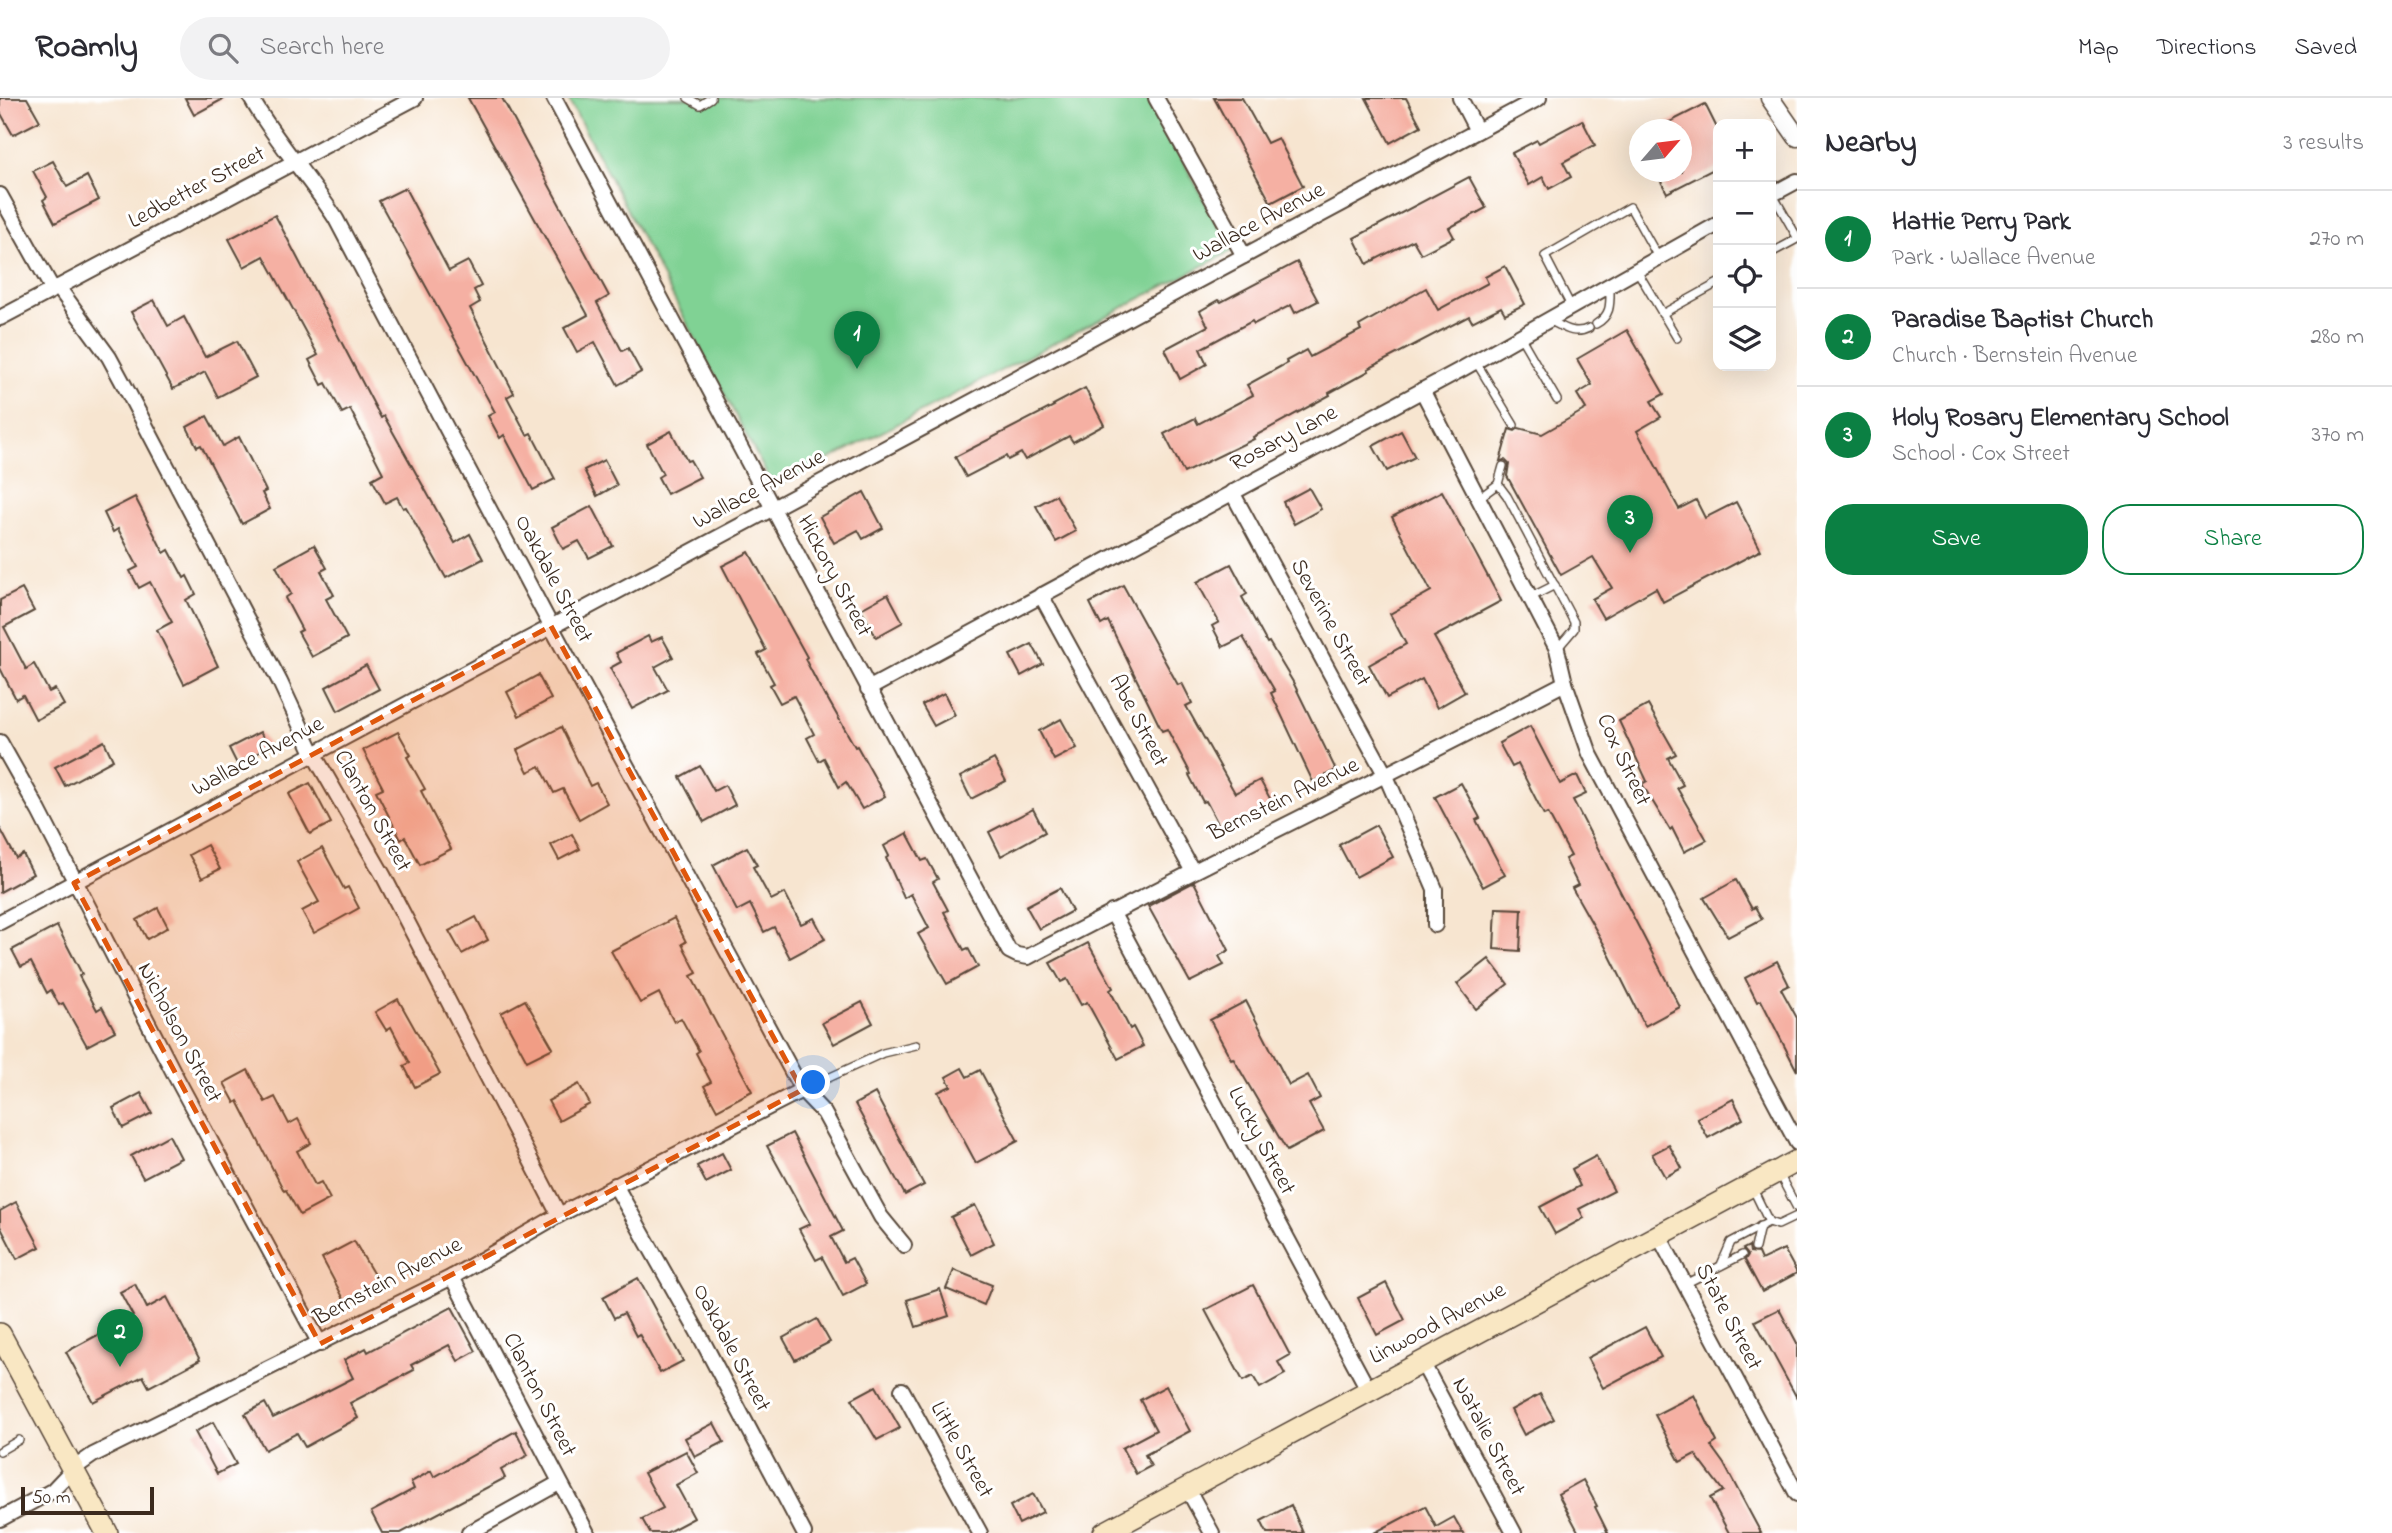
<!DOCTYPE html>
<meta charset="utf-8">
<style>
:root{--surface:#fff;--page:#f2f2f3;--text:#2b2b33;--muted:#7c7c81;--line:#e1e1e2;--accent:#0b8043}
body{margin:0;font-family:"Indie Flower",sans-serif;background:var(--page);color:var(--text)}
.controls{position:absolute;right:21px;top:21px;display:grid;overflow:hidden;border-radius:14px;box-shadow:0 7px 28px #0002}
.controls button{width:63px;height:63px;display:grid;place-items:center;padding:0;border:0;border-bottom:2px solid var(--line);background:var(--surface);color:var(--text);font:35px sans-serif}
.compass{position:absolute;left:1629px;top:21px;width:63px;height:63px;border-radius:50%;background:var(--surface);box-shadow:0 7px 28px #0002;rotate:62deg}
.scale{position:absolute;left:21px;bottom:18px;width:133px;box-sizing:border-box;padding-left:7px;border:4px solid #3b2a1e;border-top:0;font-size:19px;line-height:24px;white-space:nowrap;color:#3b2a1e;-webkit-text-stroke:5px #fff;paint-order:stroke}
.you{position:absolute;left:814px;top:985px;width:24px;height:24px;margin:-18px;border:5px solid #fff;border-radius:50%;background:#1a73e8;box-shadow:0 0 0 10px #1a73e833}
.badge{display:grid;place-items:center;width:46px;height:46px;border-radius:50%;background:var(--accent);color:#fff;font-size:23px;font-weight:700}
.pin{position:absolute;translate:-50% -58px;filter:drop-shadow(0 2px 4px #0008)}
.pin::after{content:'';position:absolute;top:37px;width:24px;height:21px;background:inherit;clip-path:polygon(0 0,100% 0,50% 100%)}
.list{margin:0;padding:0;list-style:none}
h2{display:flex;justify-content:space-between;align-items:center;height:91px;margin:0;padding:0 28px;font-size:30px}
h2 small{font-size:23px;font-weight:400;color:var(--muted)}
.list li{display:grid;grid-template-columns:46px 1fr auto;gap:21px;align-items:center;box-sizing:border-box;height:98px;padding:0 28px;border-top:2px solid var(--line)}
.list b{display:block;font-size:26px;white-space:nowrap}
.list p{margin:0;font-size:23px;white-space:nowrap;color:var(--muted)}
.list em{font-size:23px;font-style:normal;color:var(--muted)}
.actions{display:flex;gap:14px;padding:21px 28px}
.actions a{flex:1;padding:16px 0;border:2px solid var(--accent);border-radius:28px;text-align:center;font-size:24px;color:var(--accent)}
.actions .main{background:var(--accent);color:#fff}
.icon{flex:none;width:38px;height:38px;fill:none;stroke:currentColor;stroke-width:2;stroke-linecap:round;stroke-linejoin:round}
.map{position:relative;flex:none;width:1797px;height:1435px;overflow:hidden}
header{display:flex;align-items:center;gap:42px;box-sizing:border-box;height:98px;padding:0 35px;background:var(--surface);border-bottom:2px solid var(--line)}
header strong{font-size:33px}
nav{display:flex;gap:38px;margin-inline-start:auto;font-size:24px}
.search{width:490px;height:63px;background:var(--page);display:flex;align-items:center;gap:18px;box-sizing:border-box;padding:0 24px;border-radius:38px;color:var(--muted);font-size:26px}
main{display:flex}
aside{flex:1;background:var(--surface)}
.map>svg:first-child{display:block}
.green{fill:#80d294;stroke:#5e7e59;stroke-width:2}
.building{fill:#f5b0a3}
.lines{fill:none;stroke-linecap:round;stroke-linejoin:round}
.service-casing{stroke:#574639;stroke-width:10}
.minor-casing{stroke:#574639;stroke-width:18}
.tertiary-casing{stroke:#574639;stroke-width:21}
.secondary-casing{stroke:#574639;stroke-width:24}
.service{stroke:#fff;stroke-width:7}
.minor{stroke:#fff;stroke-width:14}
.tertiary{stroke:#fff;stroke-width:18}
.secondary{stroke:#f9e7c3;stroke-width:21}
.marked{fill:#df570d;fill-opacity:0.2;stroke:#df570d;stroke-width:5;stroke-dasharray:14 9;stroke-linejoin:round}
.labels{text-anchor:middle;dominant-baseline:central;stroke-width:6;stroke-linejoin:round;paint-order:stroke}
.street-label{font-size:23px;fill:#3b2a1e;stroke:#fff}
</style>
<header>
<strong>Roamly</strong>
<div class="search"><svg class="icon" aria-label="search" viewBox="0 0 24 24"><circle cx="10" cy="10" r="6"/><path d="M15 15l6 6"/></svg>Search here</div>
<nav><a>Map</a><a>Directions</a><a>Saved</a></nav>
</header>
<main>
<div class="map">
<svg width="1797" height="1435" viewBox="0 0 1797 1435">
<rect width="100%" height="100%" fill="#fff"/>
<filter id="ink" filterUnits="userSpaceOnUse"><feTurbulence type="fractalNoise" baseFrequency=".0143" numOctaves="2"/><feDisplacementMap in="SourceGraphic" scale="14" xChannelSelector="R" yChannelSelector="G"/><feConvolveMatrix kernelMatrix="1 2 1 2 8 2 1 2 1" color-interpolation-filters="sRGB"/></filter>
<filter id="wash" filterUnits="userSpaceOnUse"><feTurbulence type="fractalNoise" baseFrequency=".00686" numOctaves="4" result="noise"/><feDisplacementMap in="SourceGraphic" scale="28" xChannelSelector="R" yChannelSelector="G"/><feGaussianBlur stdDeviation="1.57" result="paint"/><feColorMatrix in="noise" values="0 0 0 0 0 0 0 0 0 0 0 0 0 0 0 0 0 1.4 0 .05"/><feComposite in="paint" operator="in"/></filter>
<g filter="url(#wash)">
<rect width="100%" height="100%" fill="#f7e5d0"/>
<polygon class="green" points="568,0 1149,0 1232,153 774,390"/>
<g id="blocks">
<g class="building">
<polygon points="0,0 27,0 40,23 13,37 0,14"/>
<polygon points="185,0 225,0 194,17"/>
<polygon points="468,0 502,0 609,198 597,205 622,253 628,250 641,274 618,287 595,244 577,254 564,230 588,217"/>
<polygon points="1214,0 1242,0 1267,45 1278,40 1303,88 1271,105"/>
<polygon points="1366,0 1406,0 1421,28 1390,45"/>
<polygon points="1705,6 1718,32 1718,69 1667,95 1656,74 1682,74 1682,32 1654,32"/>
<polygon points="1582,22 1595,47 1563,64 1571,79 1549,91 1543,79 1529,87 1512,55 1537,42 1539,45"/>
<polygon points="53,63 67,89 87,78 99,102 55,125 43,102 47,99 33,73"/>
<polygon points="1469,79 1486,110 1449,130 1454,139 1421,156 1413,142 1367,166 1354,140"/>
<polygon points="405,90 449,173 468,163 481,188 474,192 480,204 470,210 514,295 507,299 527,337 531,335 555,381 533,392 504,337 500,340 488,318 495,314 379,103"/>
<polygon points="275,117 381,320 384,318 455,445 470,436 483,461 446,480 406,409 403,410 397,399 385,405 372,381 383,375 350,311 342,315 326,285 322,287 309,262 318,257 264,158 244,169 229,141"/>
<polygon points="1297,164 1318,203 1295,215 1291,207 1254,226 1252,223 1200,251 1207,266 1180,281 1165,251 1208,228 1200,213 1219,202 1221,204"/>
<polygon points="1505,168 1525,206 1505,216 1501,209 1472,224 1469,218 1368,271 1369,273 1329,295 1330,297 1253,339 1254,341 1184,375 1164,336 1195,320 1198,326 1253,297 1247,287 1287,265 1286,263 1306,252 1310,259 1361,232 1359,228 1426,190 1438,212 1488,185 1485,179"/>
<polygon points="154,202 168,228 184,219 205,259 237,243 256,279 218,299 205,274 173,291 131,214"/>
<polygon points="1627,232 1664,296 1651,303 1661,319 1637,333 1679,411 1696,402 1705,420 1736,404 1761,452 1663,504 1656,490 1603,520 1592,501 1612,490 1593,459 1561,477 1507,378 1509,366 1505,362 1500,363 1509,331 1515,333 1519,330 1542,336 1586,311 1577,296 1592,287 1577,261"/>
<polygon points="1085,290 1104,327 1073,344 1069,338 1025,362 1021,355 1008,362 1006,358 966,379 955,359 1054,308 1053,307"/>
<polygon points="207,318 223,348 239,339 266,393 262,395 270,411 242,426 201,347 197,349 187,329"/>
<polygon points="671,333 687,363 690,362 700,379 667,396 658,379 663,376 647,346"/>
<polygon points="1401,333 1415,359 1387,373 1373,348"/>
<polygon points="604,362 617,387 597,398 584,372"/>
<polygon points="1309,390 1321,411 1294,426 1283,404"/>
<polygon points="1442,393 1501,503 1434,539 1465,594 1437,610 1422,581 1387,600 1369,567 1406,546 1390,516 1431,493 1392,419"/>
<polygon points="864,394 883,430 863,441 858,432 834,445 820,419"/>
<polygon points="1056,397 1076,433 1056,444 1036,408"/>
<polygon points="135,399 164,455 169,452 184,480 187,478 196,496 186,502 218,568 184,586 157,532 172,524 150,484 139,490 130,473 138,469 118,431 113,434 104,415"/>
<polygon points="592,408 613,448 589,460 579,443 563,451 552,429"/>
<polygon points="314,447 327,470 321,473 334,497 326,501 347,540 312,559 298,534 302,532 285,500 291,496 276,468"/>
<polygon points="749,454 807,559 805,561 825,599 826,598 855,649 857,648 885,698 862,711 846,684 839,689 824,660 819,663 807,640 814,636 794,598 780,605 770,587 774,585 758,556 766,552 722,468"/>
<polygon points="1231,466 1247,496 1242,499 1267,545 1269,544 1293,584 1336,672 1313,684 1271,595 1275,593 1243,539 1223,549 1212,528 1219,524 1197,484"/>
<polygon points="1123,487 1178,587 1182,585 1192,605 1186,608 1235,695 1260,682 1273,706 1222,733 1206,703 1203,704 1189,677 1191,676 1167,631 1162,633 1108,523 1101,527 1090,505"/>
<polygon points="22,491 34,513 4,529 26,571 34,566 49,594 55,591 64,607 36,622 23,597 16,601 0,570 0,502"/>
<polygon points="888,496 903,524 876,539 861,511"/>
<polygon points="648,538 651,544 662,539 673,559 655,569 668,592 632,611 610,570 621,564 616,555"/>
<polygon points="1032,546 1043,566 1021,578 1010,557"/>
<polygon points="366,567 379,591 338,613 326,589"/>
<polygon points="538,577 551,601 519,618 507,594"/>
<polygon points="944,595 955,617 934,628 922,607"/>
<polygon points="1648,607 1676,656 1668,660 1683,687 1677,690 1707,742 1684,754 1672,730 1670,732 1642,686 1647,683 1619,623"/>
<polygon points="1061,621 1077,650 1054,662 1039,633"/>
<polygon points="1530,628 1560,686 1577,677 1586,696 1573,702 1680,909 1645,928 1605,848 1572,790 1578,787 1565,761 1571,758 1548,715 1544,717 1518,666 1512,669 1499,645"/>
<polygon points="561,629 590,688 596,685 607,705 579,721 563,691 554,695 540,668 528,674 517,652"/>
<polygon points="260,634 269,649 237,666 229,650"/>
<polygon points="398,634 411,657 407,659 425,691 421,693 451,751 420,767 405,739 401,742 376,693 383,690 363,652"/>
<polygon points="104,643 113,662 65,688 55,669"/>
<polygon points="994,661 1006,683 971,701 960,679"/>
<polygon points="700,668 714,693 725,687 735,707 704,724 680,679"/>
<polygon points="310,685 331,725 310,736 289,696"/>
<polygon points="1461,685 1480,720 1476,722 1505,777 1483,789 1435,699"/>
<polygon points="1033,711 1045,734 1001,758 989,734"/>
<polygon points="1376,727 1393,759 1356,779 1339,747"/>
<polygon points="0,730 16,760 23,756 33,776 0,794"/>
<polygon points="907,735 922,763 927,761 938,781 933,784 948,812 944,814 964,852 968,850 978,869 947,886 918,836 929,830 911,796 904,800 886,760 889,758 884,748"/>
<polygon points="572,736 580,751 559,762 551,747"/>
<polygon points="207,747 220,771 202,780 189,757"/>
<polygon points="747,749 757,767 753,769 771,802 785,795 801,826 814,820 825,841 790,860 774,829 764,834 750,806 737,813 713,767"/>
<polygon points="322,750 344,791 348,789 359,810 314,835 302,813 319,804 297,764"/>
<polygon points="1736,782 1752,811 1755,809 1762,821 1728,839 1704,800"/>
<polygon points="1194,784 1229,852 1219,858 1224,867 1190,884 1148,808"/>
<polygon points="1060,790 1072,813 1039,831 1026,808"/>
<polygon points="158,810 168,829 147,841 137,822"/>
<polygon points="1496,810 1522,811 1520,853 1494,851"/>
<polygon points="476,819 488,842 462,856 449,833"/>
<polygon points="674,820 686,844 682,846 697,875 691,878 752,993 717,1012 704,988 711,984 696,955 699,953 681,920 674,924 659,895 640,905 611,853"/>
<polygon points="57,828 82,876 79,878 97,912 102,909 115,933 87,948 63,905 59,907 51,892 47,895 31,864 21,869 12,852"/>
<polygon points="1088,845 1113,890 1110,892 1130,931 1133,929 1143,948 1118,961 1087,904 1081,907 1067,881 1061,884 1050,865"/>
<polygon points="1489,861 1508,886 1476,911 1457,886"/>
<polygon points="1777,863 1789,887 1781,891 1797,920 1797,973 1761,902 1757,904 1745,880"/>
<polygon points="398,901 440,976 415,989 404,968 410,965 391,929 386,932 375,914"/>
<polygon points="525,902 553,950 527,963 501,915"/>
<polygon points="1246,903 1289,987 1308,977 1320,1000 1309,1006 1324,1033 1287,1053 1233,960 1231,961 1210,922"/>
<polygon points="862,904 873,925 834,946 822,925"/>
<polygon points="962,970 967,979 980,972 1018,1043 976,1065 938,994 951,988 946,979"/>
<polygon points="248,972 265,1004 275,999 289,1026 298,1021 311,1045 297,1053 315,1087 321,1084 330,1101 300,1117 286,1092 284,1093 238,1003 235,1005 224,985"/>
<polygon points="579,986 590,1006 559,1023 548,1003"/>
<polygon points="141,995 152,1015 123,1030 113,1010"/>
<polygon points="875,995 924,1087 905,1097 855,1006"/>
<polygon points="1733,1001 1743,1021 1708,1040 1697,1020"/>
<polygon points="792,1035 843,1133 831,1139 844,1164 852,1160 866,1186 843,1198 822,1159 816,1162 799,1131 810,1126 767,1048"/>
<polygon points="169,1037 181,1060 143,1080 131,1058"/>
<polygon points="1669,1047 1682,1070 1665,1079 1652,1056"/>
<polygon points="722,1055 731,1072 706,1085 697,1068"/>
<polygon points="1596,1058 1614,1093 1579,1111 1584,1120 1555,1136 1540,1109 1580,1088 1572,1071"/>
<polygon points="16,1104 40,1149 17,1161 0,1128 0,1113"/>
<polygon points="975,1107 994,1145 971,1157 951,1119"/>
<polygon points="354,1143 380,1187 346,1205 322,1160"/>
<polygon points="1749,1148 1750,1154 1758,1155 1761,1162 1784,1151 1797,1175 1762,1194 1745,1162 1748,1157 1743,1151"/>
<polygon points="954,1172 992,1187 984,1207 946,1191"/>
<polygon points="638,1180 683,1263 660,1275 639,1236 636,1238 624,1215 614,1220 603,1199"/>
<polygon points="1386,1185 1405,1222 1377,1237 1358,1200"/>
<polygon points="135,1186 147,1210 167,1199 200,1262 149,1289 143,1278 93,1304 66,1254 133,1218 120,1194"/>
<polygon points="1253,1187 1290,1257 1278,1264 1285,1276 1260,1290 1253,1278 1243,1283 1205,1212"/>
<polygon points="940,1191 949,1218 916,1229 907,1202"/>
<polygon points="452,1209 476,1253 458,1263 449,1247 411,1267 414,1272 350,1305 358,1320 305,1349 297,1335 265,1352 245,1316 265,1305 273,1320 310,1302 353,1280 344,1262 366,1250 368,1254"/>
<polygon points="1779,1211 1797,1245 1797,1300 1755,1223"/>
<polygon points="817,1221 830,1244 795,1262 783,1240"/>
<polygon points="1645,1229 1661,1259 1603,1290 1587,1260"/>
<polygon points="876,1288 900,1330 877,1342 852,1301"/>
<polygon points="1166,1288 1190,1333 1145,1357 1151,1368 1136,1376 1122,1350 1156,1332 1140,1302"/>
<polygon points="1540,1296 1554,1321 1524,1337 1511,1312"/>
<polygon points="1694,1297 1717,1344 1711,1348 1724,1366 1761,1435 1729,1435 1710,1400 1723,1393 1695,1356 1680,1364 1655,1317"/>
<polygon points="213,1324 236,1366 217,1376 195,1334"/>
<polygon points="714,1325 724,1344 695,1359 685,1340"/>
<polygon points="516,1333 528,1357 501,1372 505,1380 401,1435 382,1435 371,1414 414,1391 411,1384 431,1373 434,1379"/>
<polygon points="686,1353 698,1375 676,1387 694,1420 666,1435 650,1435 642,1421 663,1410 644,1375"/>
<polygon points="1583,1382 1597,1408 1595,1409 1608,1435 1579,1435 1558,1396"/>
<polygon points="1033,1396 1043,1414 1019,1426 1010,1408"/>
<polygon points="1291,1407 1303,1435 1267,1435 1261,1423"/>
<polygon points="1425,1408 1436,1429 1454,1419 1463,1435 1374,1435"/>
</g>
</g>
</g>
<g filter="url(#ink)">
<use href="#blocks" fill-opacity="0" stroke="#574639" stroke-width="2"/>
<g class="lines">
<defs>
<g id="service">
<polyline points="688,0 700,7 711,0"/>
<polyline points="1773,97 1797,139"/>
<polyline points="1771,155 1797,141"/>
<polyline points="1636,171 1677,240"/>
<polyline points="1571,208 1545,158 1630,109 1658,159"/>
<polyline points="1662,216 1718,185"/>
<path d="M1549 222C1563 229 1574 238 1589 230"/>
<path d="M1596 226C1612 217 1610 205 1610 188"/>
<polyline points="1520,238 1557,302"/>
<polyline points="1476,264 1514,327"/>
<polyline points="1498,386 1507,398 1574,524 1574,531 1557,551"/>
<polyline points="1479,400 1498,386 1503,368"/>
<polyline points="1531,499 1555,487"/>
<polyline points="802,992 883,955 916,947"/>
<polyline points="1778,1074 1797,1110"/>
<polyline points="1752,1089 1769,1124 1778,1127 1797,1118"/>
<polyline points="1755,1150 1760,1128"/>
<polyline points="1721,1167 1731,1144 1769,1124"/>
<polyline points="1685,1186 1742,1157"/>
<polyline points="0,1353 19,1342"/>
</g>
<g id="minor">
<path d="M251 0C275 43 309 79 336 121L551 528 802 992 824 1015 881 1119 904 1147"/>
<path d="M554 0 1009 853 1017 857 1028 859C1206 765 1387 678 1565 585"/>
<polyline points="1156,0 1244,158"/>
<polyline points="1460,0 1477,33"/>
<polyline points="0,97 53,192"/>
<polyline points="1771,97 1797,83"/>
<polyline points="58,189 109,259 129,296 280,584 313,655 383,777 559,1117"/>
<polyline points="0,220 415,0"/>
<polyline points="1422,292 1557,551 1565,585 1590,656 1797,1045"/>
<polyline points="1232,394 1386,678 1435,791 1435,827"/>
<polyline points="1041,497 1192,772"/>
<polyline points="868,591 1462,271 1718,126"/>
<polyline points="0,644 39,713 177,981 320,1246"/>
<polyline points="1112,814 1369,1293"/>
<polyline points="0,824 1539,0"/>
<polyline points="615,1087 700,1238 804,1435"/>
<polyline points="1659,1138 1797,1396"/>
<polyline points="452,1179 587,1435"/>
<polyline points="1422,1264 1514,1435"/>
<polyline points="902,1292 980,1435"/>
<polyline points="1187,1390 1212,1435"/>
<polyline points="0,1421 52,1393 73,1371 93,1357 452,1179 559,1117 802,992"/>
<polyline points="469,1435 559,1385"/>
</g>
<polyline id="tertiary" points="1770,0 1797,39"/>
<g id="secondary">
<polyline points="0,1236 107,1435"/>
<polyline points="1104,1435 1797,1063"/>
</g>
</defs>
<use href="#service" class="service-casing"/>
<use href="#minor" class="minor-casing"/>
<use href="#tertiary" class="tertiary-casing"/>
<use href="#secondary" class="secondary-casing"/>
<use href="#service" class="service"/>
<use href="#minor" class="minor"/>
<use href="#tertiary" class="tertiary"/>
<use href="#secondary" class="secondary"/>
</g>
</g>
<path class="marked" d="M551 528 802 992 320 1246 74 785Z"/>
<g class="labels">
<g class="street-label">
<text transform="translate(197 90) rotate(-28)">Ledbetter Street</text>
<text transform="translate(1259 125) rotate(-28)">Wallace Avenue</text>
<text transform="translate(1284 341) rotate(-28)">Rosary Lane</text>
<text transform="translate(759 392) rotate(-28)">Wallace Avenue</text>
<text transform="translate(834 478) rotate(62)">Hickory Street</text>
<text transform="translate(553 481) rotate(62)">Oakdale Street</text>
<text transform="translate(1330 525) rotate(61)">Severine Street</text>
<text transform="translate(1138 623) rotate(62)">Abe Street</text>
<text transform="translate(258 659) rotate(-28)">Wallace Avenue</text>
<text transform="translate(1623 662) rotate(65)">Cox Street</text>
<text transform="translate(1284 702) rotate(-26)">Bernstein Avenue</text>
<text transform="translate(372 713) rotate(61)">Clanton Street</text>
<text transform="translate(179 935) rotate(62)">Nicholson Street</text>
<text transform="translate(1261 1043) rotate(62)">Lucky Street</text>
<text transform="translate(388 1184) rotate(-28)">Bernstein Avenue</text>
<text transform="translate(1728 1219) rotate(62)">State Street</text>
<text transform="translate(1438 1226) rotate(-28)">Linwood Avenue</text>
<text transform="translate(731 1250) rotate(62)">Oakdale Street</text>
<text transform="translate(539 1297) rotate(63)">Clanton Street</text>
<text transform="translate(1488 1339) rotate(62)">Natalie Street</text>
<text transform="translate(961 1352) rotate(61)">Little Street</text>
</g>
</g>
</svg>
<div class="controls">
<button>+</button>
<button>−</button>
<button><svg class="icon" aria-label="locate" viewBox="0 0 24 24"><circle cx="12" cy="12" r="6"/><path d="M12 2v4M12 18v4M2 12h4M18 12h4"/></svg></button>
<button><svg class="icon" aria-label="layers" viewBox="0 0 24 24"><path d="M12 4l9 5-9 5-9-5zM3 14l9 5 9-5"/></svg></button>
</div>
<svg class="compass" viewBox="-18 -18 36 36"><path d="M0-13l5 13h-10z" fill="#e53935"/><path d="M0 13l5-13h-10z" fill="#7c7c81"/></svg>
<div class="scale">50 m</div>
<div class="you"></div>
<div class="pin badge" style="left:857px;top:271px">1</div>
<div class="pin badge" style="left:120px;top:1269px">2</div>
<div class="pin badge" style="left:1630px;top:455px">3</div>
</div>
<aside>
<h2>Nearby<small>3 results</small></h2>
<ul class="list">
<li><span class="badge">1</span><div><b>Hattie Perry Park</b><p>Park · Wallace Avenue</p></div><em>270 m</em></li>
<li><span class="badge">2</span><div><b>Paradise Baptist Church</b><p>Church · Bernstein Avenue</p></div><em>280 m</em></li>
<li><span class="badge">3</span><div><b>Holy Rosary Elementary School</b><p>School · Cox Street</p></div><em>370 m</em></li>
</ul>
<div class="actions"><a class="main">Save</a><a>Share</a></div>
</aside>
</main>
